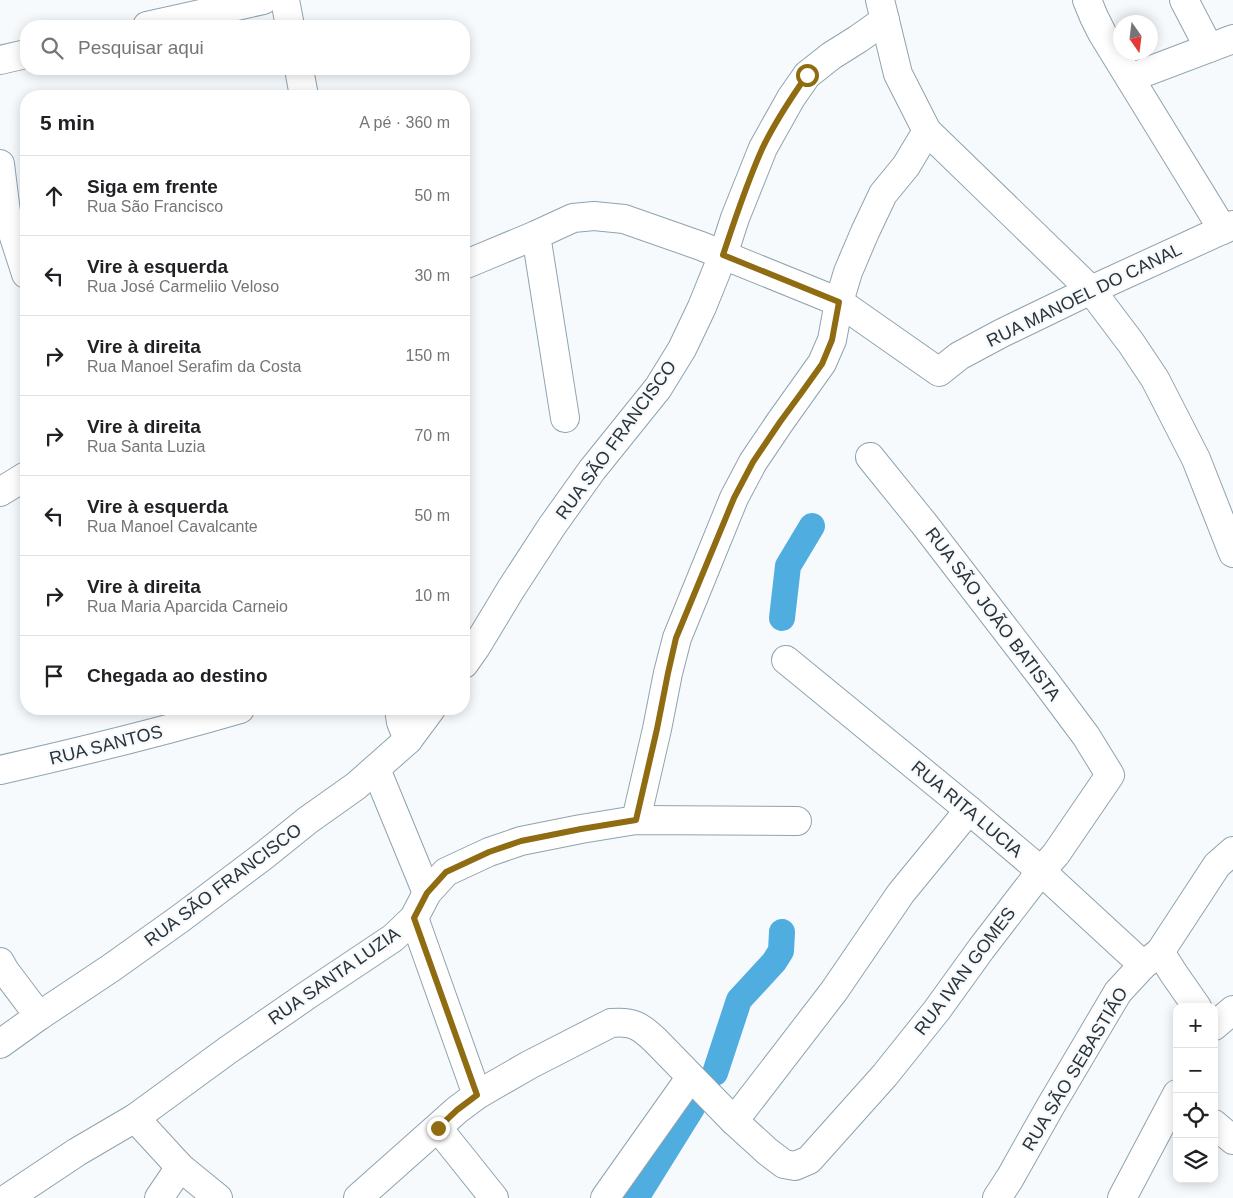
<!DOCTYPE html>
<html lang="pt">
<meta charset="utf-8">
<style>
:root{--surface:#fff;--page:#f6f6f6;--text:#202124;--muted:#757577;--line:#e0e0e0}
body{margin:0;font-family:Helvetica,sans-serif;background:var(--page);color:var(--text)}
.controls{position:absolute;right:15px;bottom:15px;display:grid;overflow:hidden;border-radius:10px;box-shadow:0 2px 12px #0003}
.controls button{width:45px;height:45px;display:grid;place-items:center;padding:0;border:0;border-bottom:1px solid var(--line);background:var(--surface);color:var(--text);font:25px sans-serif}
.compass{position:absolute;left:1113px;top:15px;width:45px;height:45px;border-radius:50%;background:var(--surface);box-shadow:0 2px 12px #0003;rotate:166deg}
.stop{position:absolute;width:15px;height:15px;margin:-11px;border:4px solid #8f6c11;border-radius:50%;background:#fff}
.stop.end{background:#8f6c11;border-color:#fff;box-shadow:0 1px 5px #0008}
.list{margin:0;padding:0;list-style:none}
h2{display:flex;justify-content:space-between;align-items:center;height:65px;margin:0;padding:0 20px;font-size:21px}
h2 small{font-size:16px;font-weight:400;color:var(--muted)}
.list li{display:grid;grid-template-columns:32px 1fr auto;gap:15px;align-items:center;box-sizing:border-box;height:80px;padding:0 20px;border-top:1px solid var(--line)}
.list b{display:block;font-size:19px;white-space:nowrap}
.list p{margin:0;font-size:16px;white-space:nowrap;color:var(--muted)}
.list em{font-size:16px;font-style:normal;color:var(--muted)}
.icon{flex:none;width:28px;height:28px;fill:none;stroke:currentColor;stroke-width:2;stroke-linecap:round;stroke-linejoin:round}
.map{position:relative;flex:none;width:1233px;height:1198px;overflow:hidden}
.search{position:absolute;background:var(--surface);box-shadow:0 2px 12px #0003;left:20px;top:20px;width:450px;height:55px;display:flex;align-items:center;gap:12px;box-sizing:border-box;padding:0 18px;border-radius:20px;color:var(--muted);font-size:19px}
.panel{position:absolute;background:var(--surface);box-shadow:0 2px 12px #0003;left:20px;top:90px;width:450px;height:625px;border-radius:20px}
.map>svg:first-child{display:block}
.lines{fill:none;stroke-linecap:round;stroke-linejoin:round}
.canal{stroke:#4faddf;stroke-width:26}
.minor-casing{stroke:#8fa3af;stroke-width:30}
.minor{stroke:#fff;stroke-width:28}
.route{stroke:#8f6c11;stroke-width:6}
.labels{text-anchor:middle;dominant-baseline:central;stroke-width:4.5;stroke-linejoin:round;paint-order:stroke}
.street-label{font-size:18px;fill:#2b3338;stroke:#f6fafd}
</style>
<div class="map">
<svg width="1233" height="1198" viewBox="0 0 1233 1198">
<rect width="100%" height="100%" fill="#f6fafd"/>
<g class="lines">
<g class="canal">
<polyline points="782,618 788,566 812,526"/>
<polyline points="715,1073 739,1000 774,962 781,951 782,932"/>
<polyline points="636,1198 692,1108"/>
</g>
<defs>
<g id="minor">
<polyline points="285,0 290,26"/>
<polyline points="880,0 898,74 927,131 1091,290 1131,343 1155,379 1196,459 1233,553"/>
<polyline points="1087,0 1094,17 1102,33 1223,230"/>
<polyline points="1184,0 1209,48"/>
<polyline points="147,26 263,0"/>
<polyline points="0,60 26,54"/>
<polyline points="299,69 304,96"/>
<polyline points="1130,78 1233,39"/>
<polyline points="0,164 6,212 26,274"/>
<polyline points="536,235 565,418"/>
<polyline points="464,265 536,235 573,218 594,216 624,219 701,246 839,302 939,372 959,356 1002,333 1091,290 1233,225"/>
<polyline points="0,492 26,476"/>
<polyline points="786,660 969,810 1041,871 1143,965"/>
<polyline points="464,664 476,647 511,589 552,526 592,470 658,388 682,349 702,307 723,255 735,218 763,148 791,98 807,75 831,56 858,39 885,20"/>
<polyline points="399,709 401,722 408,740"/>
<polyline points="376,769 427,893"/>
<path d="M0 770C80 752 161 732 240 709"/>
<polyline points="636,820 657,729 668,673 677,638 734,498 753,462 780,422 822,363 832,340 839,302 848,272 865,232 883,194 906,166 927,131"/>
<polyline points="414,918 477,1095"/>
<polyline points="1160,952 1174,974 1197,1007"/>
<polyline points="0,962 5,971 39,1016"/>
<polyline points="1214,1026 1233,1010"/>
<polyline points="0,1044 39,1016 111,968 181,918 262,857 308,820 356,786 408,740 431,709"/>
<polyline points="135,1118 180,1167 218,1198"/>
<polyline points="734,1121 834,991 901,893 969,810"/>
<polyline points="1214,1124 1233,1140"/>
<polyline points="438,1128 494,1198"/>
<polyline points="8,1198 77,1152 135,1118 228,1050 309,994 393,938 414,918 427,893 446,872 489,852 521,841 581,829 636,820 797,821"/>
<polyline points="159,1198 180,1167"/>
<path d="M358 1198 457 1110 477 1095 529 1065 611 1023C633 1021 640 1026 655 1040L734 1121 768 1152 784 1164 795 1166 809 1160 885 1075 937 1010 981 949 1041 871 1056 854 1110 775 1086 736 1045 681 925 525 870 457"/>
<polyline points="605,1198 690,1078"/>
<polyline points="997,1198 1010,1178 1050,1107 1118,992 1143,965 1160,952 1217,865 1233,851"/>
<polyline points="1122,1198 1177,1094"/>
</g>
</defs>
<use href="#minor" class="minor-casing"/>
<use href="#minor" class="minor"/>
</g>
<g class="lines">
<path class="route" d="M438 1128 457 1110 477 1095 414 918 427 893 446 872 489 852 521 841 581 829 636 820 657 729 668 673 676 638 734 498 753 462 780 422 802 392 822 364 832 340 839 302 723 255C735 219 747 182 763 147 775 122 791 98 807 75"/>
</g>
<g class="labels">
<g class="street-label">
<text transform="translate(1084 295) rotate(-26)">RUA MANOEL DO CANAL</text>
<text transform="translate(616 440) rotate(-54)">RUA SÃO FRANCISCO</text>
<text transform="translate(993 614) rotate(53)">RUA SÃO JOÃO BATISTA</text>
<text transform="translate(106 745) rotate(-14)">RUA SANTOS</text>
<text transform="translate(967 809) rotate(40)">RUA RITA LUCIA</text>
<text transform="translate(223 885) rotate(-37)">RUA SÃO FRANCISCO</text>
<text transform="translate(965 971) rotate(-53)">RUA IVAN GOMES</text>
<text transform="translate(334 976) rotate(-35)">RUA SANTA LUZIA</text>
<text transform="translate(1075 1069) rotate(-59)">RUA SÃO SEBASTIÃO</text>
</g>
</g>
</svg>
<div class="controls">
<button>+</button>
<button>−</button>
<button><svg class="icon" aria-label="locate" viewBox="0 0 24 24"><circle cx="12" cy="12" r="6"/><path d="M12 2v4M12 18v4M2 12h4M18 12h4"/></svg></button>
<button><svg class="icon" aria-label="layers" viewBox="0 0 24 24"><path d="M12 4l9 5-9 5-9-5zM3 14l9 5 9-5"/></svg></button>
</div>
<svg class="compass" viewBox="-18 -18 36 36"><path d="M0-13l5 13h-10z" fill="#e53935"/><path d="M0 13l5-13h-10z" fill="#757577"/></svg>
<div class="stop" style="left:807px;top:75px"></div>
<div class="stop end" style="left:438px;top:1128px"></div>
<div class="search"><svg class="icon" aria-label="search" viewBox="0 0 24 24"><circle cx="10" cy="10" r="6"/><path d="M15 15l6 6"/></svg>Pesquisar aqui</div>
<section class="panel">
<h2>5 min<small>A pé · 360 m</small></h2>
<ul class="list">
<li><svg class="icon" aria-label="ahead" viewBox="0 0 24 24"><path d="M12 20V5M6 11l6-6 6 6"/></svg><div><b>Siga em frente</b><p>Rua São Francisco</p></div><em>50 m</em></li>
<li><svg class="icon" aria-label="left" viewBox="0 0 24 24"><path d="M17 20v-9H6M10 6l-5 5 5 5"/></svg><div><b>Vire à esquerda</b><p>Rua José Carmeliio Veloso</p></div><em>30 m</em></li>
<li><svg class="icon" aria-label="right" viewBox="0 0 24 24"><path d="M7 20v-9h11M14 6l5 5-5 5"/></svg><div><b>Vire à direita</b><p>Rua Manoel Serafim da Costa</p></div><em>150 m</em></li>
<li><svg class="icon" aria-label="right" viewBox="0 0 24 24"><path d="M7 20v-9h11M14 6l5 5-5 5"/></svg><div><b>Vire à direita</b><p>Rua Santa Luzia</p></div><em>70 m</em></li>
<li><svg class="icon" aria-label="left" viewBox="0 0 24 24"><path d="M17 20v-9H6M10 6l-5 5 5 5"/></svg><div><b>Vire à esquerda</b><p>Rua Manoel Cavalcante</p></div><em>50 m</em></li>
<li><svg class="icon" aria-label="right" viewBox="0 0 24 24"><path d="M7 20v-9h11M14 6l5 5-5 5"/></svg><div><b>Vire à direita</b><p>Rua Maria Aparcida Carneio</p></div><em>10 m</em></li>
<li><svg class="icon" aria-label="arrive" viewBox="0 0 24 24"><path d="M6 21V4h12l-3 4 3 4H6"/></svg><div><b>Chegada ao destino</b></div></li>
</ul>
</section>
</div>
